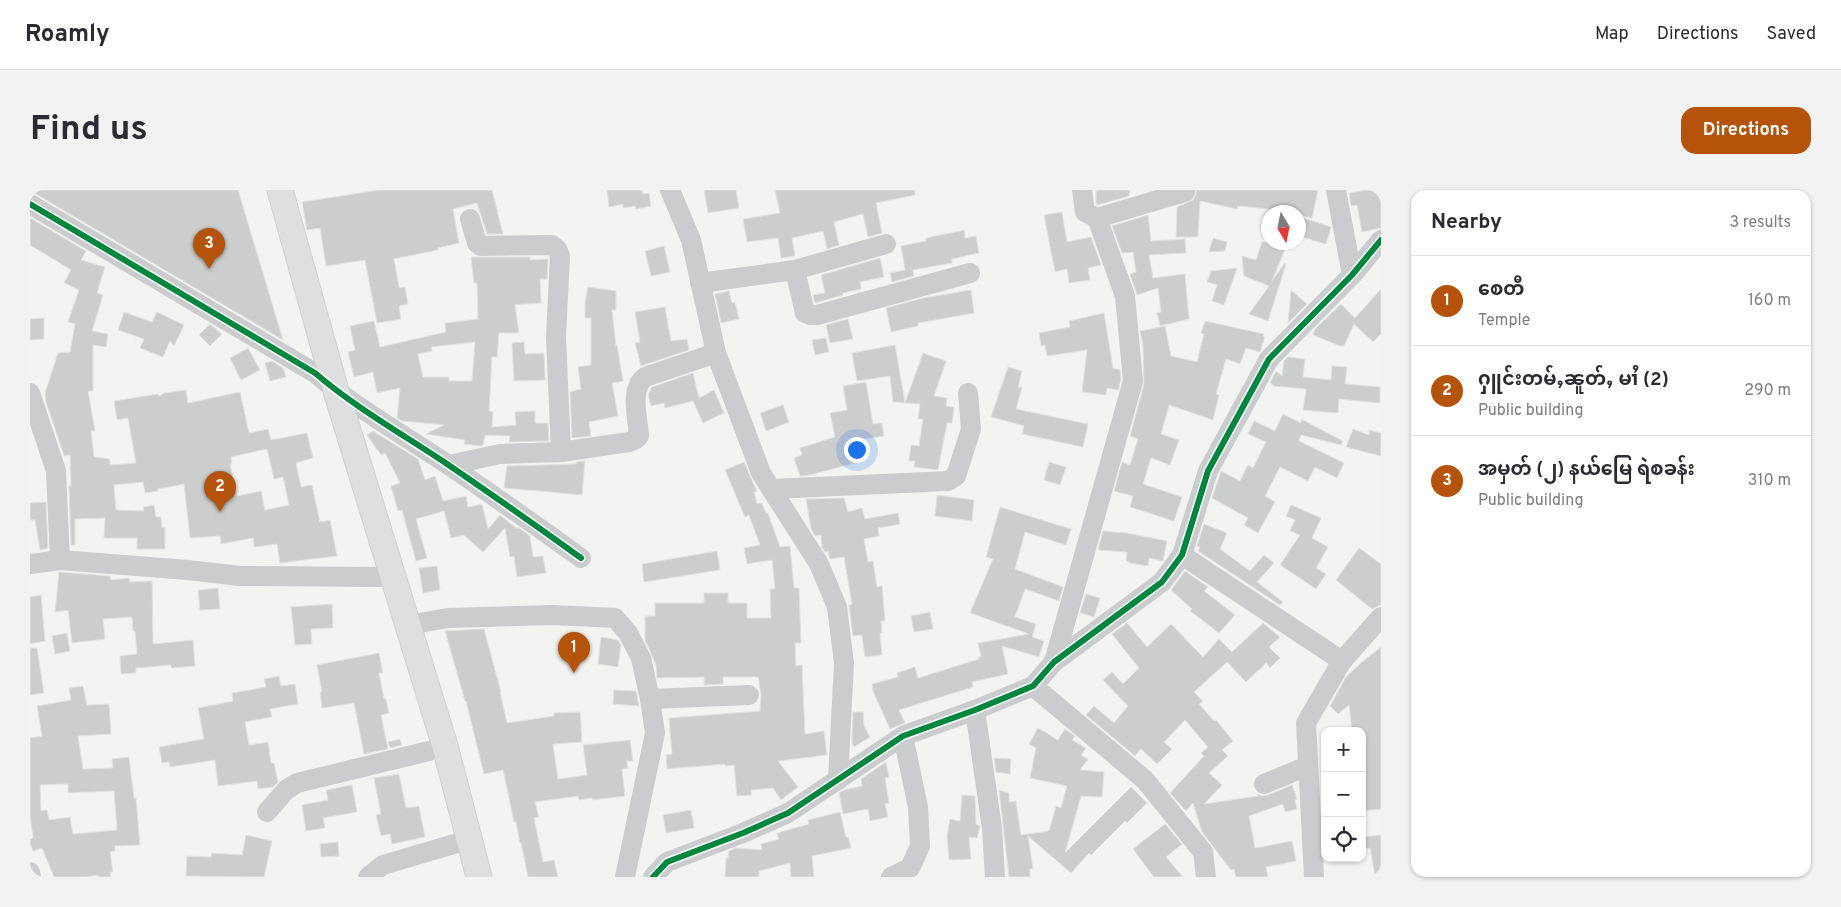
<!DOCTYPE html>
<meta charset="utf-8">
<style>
:root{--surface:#fff;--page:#f2f2f3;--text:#2b2b33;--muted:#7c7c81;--line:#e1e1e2;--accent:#b45309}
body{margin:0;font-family:Overpass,"Noto Sans Myanmar",sans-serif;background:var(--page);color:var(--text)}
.controls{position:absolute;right:15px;bottom:15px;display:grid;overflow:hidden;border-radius:10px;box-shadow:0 1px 4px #0004}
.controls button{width:45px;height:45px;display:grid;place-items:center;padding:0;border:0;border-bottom:1px solid var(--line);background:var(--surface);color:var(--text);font:25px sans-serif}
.compass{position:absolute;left:1231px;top:15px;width:45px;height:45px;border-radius:50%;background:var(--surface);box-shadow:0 1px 4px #0004;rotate:170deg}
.you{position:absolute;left:826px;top:259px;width:18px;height:18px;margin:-12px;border:4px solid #fff;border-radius:50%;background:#1a73e8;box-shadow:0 0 0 8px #1a73e833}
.badge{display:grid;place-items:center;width:32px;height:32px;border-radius:50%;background:var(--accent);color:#fff;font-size:16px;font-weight:700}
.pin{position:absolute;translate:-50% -41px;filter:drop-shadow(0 1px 2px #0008)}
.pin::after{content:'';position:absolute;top:26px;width:18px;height:15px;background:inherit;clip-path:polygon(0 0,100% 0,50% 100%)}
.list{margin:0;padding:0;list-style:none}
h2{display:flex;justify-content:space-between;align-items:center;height:65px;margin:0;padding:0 20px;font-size:21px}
h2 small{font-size:16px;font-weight:400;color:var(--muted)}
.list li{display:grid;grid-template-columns:32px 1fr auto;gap:15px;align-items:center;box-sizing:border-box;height:90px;padding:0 20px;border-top:1px solid var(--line)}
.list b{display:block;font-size:19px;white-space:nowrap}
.list p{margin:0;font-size:16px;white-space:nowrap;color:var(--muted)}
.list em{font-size:16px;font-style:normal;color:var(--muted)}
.icon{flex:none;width:28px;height:28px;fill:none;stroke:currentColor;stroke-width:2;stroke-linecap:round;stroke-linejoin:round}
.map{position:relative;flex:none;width:1351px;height:687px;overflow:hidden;border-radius:15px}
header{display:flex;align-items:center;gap:30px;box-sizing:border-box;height:70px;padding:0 25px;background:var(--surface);border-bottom:1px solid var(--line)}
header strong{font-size:24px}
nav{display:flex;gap:28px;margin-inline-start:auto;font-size:18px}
.intro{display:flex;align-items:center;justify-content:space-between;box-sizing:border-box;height:120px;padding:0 30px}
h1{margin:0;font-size:35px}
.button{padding:12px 22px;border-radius:15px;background:var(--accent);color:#fff;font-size:18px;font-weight:700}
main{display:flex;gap:30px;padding:0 30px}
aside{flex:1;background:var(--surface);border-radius:15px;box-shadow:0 1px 4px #0004}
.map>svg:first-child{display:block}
.building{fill:#cccece;stroke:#e2e2e2;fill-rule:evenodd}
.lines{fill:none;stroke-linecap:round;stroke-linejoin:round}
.major-casing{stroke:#d0d1d1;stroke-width:27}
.minor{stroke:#cbcccd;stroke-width:20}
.major{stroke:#dfdfe0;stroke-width:25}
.cycleway-casing{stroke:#fff;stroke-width:9}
.cycleway{stroke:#00873e;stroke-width:6}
</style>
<header>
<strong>Roamly</strong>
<nav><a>Map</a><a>Directions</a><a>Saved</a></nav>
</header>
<div class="intro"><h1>Find us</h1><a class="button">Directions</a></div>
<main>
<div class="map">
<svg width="1351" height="687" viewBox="0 0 1351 687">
<rect width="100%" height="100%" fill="#f3f3f2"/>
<g class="building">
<polygon points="0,0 208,0 253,150 6,4 0,2"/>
<polygon points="349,0 462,0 473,44 457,44 447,13 423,19 429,53 408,58 408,60 364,69 369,98 375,97 378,114 369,116 371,129 347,133 335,70 296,76 290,38 277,40 272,12"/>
<polygon points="577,0 612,0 613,4 619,3 621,16 606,19 605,16 593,18 593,14 579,17"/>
<polygon points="674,0 706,0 709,18 678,23"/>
<polygon points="745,0 885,0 885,5 846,13 852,43 838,47 833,24 804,32 809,55 797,59 793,41 762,48 765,66 751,68 748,48 717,52 713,29 750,23"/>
<polygon points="1066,0 1100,0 1099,6 1068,15 1066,14"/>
<polygon points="1166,0 1288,0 1282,28 1268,25 1268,22 1255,22 1238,19 1208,16 1207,19 1170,11 1168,47 1146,47 1147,17 1163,10 1166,5"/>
<polygon points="1336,0 1351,0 1351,38 1332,42 1327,15 1321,16 1319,3"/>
<polygon points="1032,22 1037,52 1061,47 1071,75 1058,78 1060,90 1039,93 1037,79 1025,82 1014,25"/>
<polygon points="1118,25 1121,51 1155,49 1156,63 1119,65 1123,88 1155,84 1159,129 1130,136 1127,123 1131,122 1128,98 1107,105 1100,84 1106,82 1103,62 1092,63 1082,36"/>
<path d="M0 28 56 61 51 70 75 77 67 103 73 105 62 141 78 144 76 157 63 155V201H58L65 241H61L64 267 80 269V275L106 273 98 228 87 230 84 211 128 204 129 206 134 203 156 200 158 213 210 202 219 243 238 239 241 250 277 243 283 268 266 273 271 297 282 295 290 332 300 330 307 366 250 373 247 354 224 357 223 348 191 354 190 346 160 348 154 294 128 299V301L115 303 113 292 84 295 86 320 114 321 113 317 124 315 126 327H131L132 338 135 337V359H107V348H74L75 328 45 329V355H41L39 296H41L40 265 34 266 16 212 15 203 28 163 40 162 45 134 38 132 49 100 34 93 41 80 0 55ZM237 259 244 289 253 287 259 315 235 320 231 301 207 306 200 274H202L201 267Z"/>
<polygon points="1273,28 1301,37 1296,54 1268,46"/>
<polygon points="934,40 935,48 946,46 949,63 922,69 922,73 883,80 884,86 862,92 860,83 875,80 871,56 896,51 896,48"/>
<polygon points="1183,48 1197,52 1195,61 1179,62"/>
<polygon points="1232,52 1258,52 1242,91 1255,73 1256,74 1238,131 1219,124 1239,96 1214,86 1212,66 1226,70"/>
<polygon points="634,56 640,82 621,86 615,61"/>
<path d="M441 67H500V70L518 69 517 89H510L511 113 485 115 489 143H469L467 167H462L459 221 463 222 462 237 486 235 485 222 505 221V233H518L519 251 479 252 480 246 455 245 453 255 451 256 434 254 435 250 396 244 414 235 372 231 367 228 370 198 347 203 343 182 324 187 318 162 325 160 320 136 344 131 350 157 416 142 415 133 448 129 447 93H444ZM445 152 442 191H419V187H393L388 164 402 161 401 157Z"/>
<polygon points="850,68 854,87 830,92 831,99 813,103 813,105 785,113 783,105 795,103 791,85"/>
<polygon points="1207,78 1194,115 1182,111 1187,95 1177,92 1181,81"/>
<polygon points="558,97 586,101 586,120 582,120 586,156 587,155 593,191 582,193 588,226 559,232 561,246 542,248 540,202 551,199 548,177 561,175 561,128 555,128 555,112"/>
<polygon points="1351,99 1351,144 1343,152 1324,134 1314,156 1310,156 1283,145 1285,139 1311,114 1325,128"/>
<polygon points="941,100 944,123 888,133 888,136 861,142 856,118 893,108"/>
<polygon points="1261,100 1277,114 1258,133"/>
<polygon points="699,101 702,113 705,112 709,129 691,133 685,104"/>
<polygon points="635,117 641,151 657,149 659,160 611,176 605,153 610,152 605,122"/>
<polygon points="94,122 122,132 127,122 154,135 144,156 140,151 133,167 110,158 114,149 88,140"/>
<polygon points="1074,123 1083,178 1090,180 1091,190 1088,200 1077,198 1076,205 1052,202 1057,160 1017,166 1015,155 1011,156 1009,143 1040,137 1039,131"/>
<polygon points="14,128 14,149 0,150 0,129"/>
<polygon points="818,129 823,149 800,153 796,135"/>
<polygon points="1175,131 1234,144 1233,146 1235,147 1230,162 1216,158 1210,174 1196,169 1186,204 1189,205 1183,230 1139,215 1131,244 1149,250 1140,275 1121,268 1113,294 1152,307 1144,331 1100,317 1103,306 1084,301 1092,272 1100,275 1108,249 1100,246 1114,194 1113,156 1110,141 1135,136 1141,166 1167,172 1174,144 1171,143"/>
<polygon points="180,134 192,144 180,156 169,145"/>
<polygon points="796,148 799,162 785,165 782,150"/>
<polygon points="494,152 495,164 514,163 515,190 484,191 482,153"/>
<polygon points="865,155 875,213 863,212 860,186 827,191 822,163"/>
<polygon points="218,158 230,180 211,190 200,168"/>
<polygon points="893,163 916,171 904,206 917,208 916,216 924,217 922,233 917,233 908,280 884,277 885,271 879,271 881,255 889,256 893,229 888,229 890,214 875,213"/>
<polygon points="1258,167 1275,169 1273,187 1301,190 1302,176 1317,177 1315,194 1350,197 1350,213 1309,209 1308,223 1273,220 1276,199 1244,196 1240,193 1246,181 1252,186 1254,171"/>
<polygon points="242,171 253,178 256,187 240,191 235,173"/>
<polygon points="978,177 992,181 988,197 992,198 986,219 1058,234 1053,257 992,244 994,236 961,227"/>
<polygon points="663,183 669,208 684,200 694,223 673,233 663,211 635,218 634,213 621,216 618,205 622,197"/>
<polygon points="836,192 843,234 852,233 854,246 822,251 829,272 780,285 770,286 764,268 772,265 770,258 805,247 800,223 817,220 813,196"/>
<polygon points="753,215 759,232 736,241 730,223"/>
<polygon points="1253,224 1271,233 1271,229 1313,251 1311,255 1271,245 1269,251 1314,273 1307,288 1285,277 1278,291 1250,277 1235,306 1245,312 1228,343 1214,335 1218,328 1182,308 1191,281 1210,291 1218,275 1223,278 1236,252 1218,244 1224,231 1245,241"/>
<polygon points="1323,239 1339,245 1339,240 1351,243 1351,266 1316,257"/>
<polygon points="343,241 388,269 395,290 405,286 413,311 436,306 438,317 452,314 458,339 470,325 486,338 489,338 500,346 503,367 513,366 516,383 487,387 484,366 480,367 475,338 453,362 434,345 421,348 414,321 386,329 397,368 386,371 372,320 368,321 361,296 370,293 355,263 351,265 337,245"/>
<polygon points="555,271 552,305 474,298 477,276 546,274 546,272"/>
<polygon points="714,272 727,302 724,302 727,314 732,313 736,323 738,323 750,357 760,356 764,398 769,398 771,453 765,453 766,476 772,475 775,544 794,541 797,565 748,571 768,597 751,610 743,598 721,600 722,605 707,606 704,575 695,576 695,574 637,579 636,565 642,564 639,528 730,521 731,504 728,487 693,487 693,494 674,495 674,487 627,488 626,475 615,450 615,426 625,426 625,413 674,413 674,403 698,403 698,413 717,413 717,428 741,428 740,399 745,399 742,370 717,374 714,358 730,355 719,325 715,327 695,280"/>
<polygon points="1019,272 1036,277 1030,295 1014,290"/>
<polygon points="907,305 944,310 942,331 905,326"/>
<polygon points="814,308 818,322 832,318 835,329 868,323 870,334 848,338 849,346 834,349 838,372 843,371 847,397 852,396 855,431 851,431 852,443 850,443 852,465 835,467 832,445 823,446 819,415 822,414 814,367 800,369 798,361 795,362 792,357 791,345 785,346 781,339 776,309"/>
<polygon points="16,312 18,358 10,360 5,330 0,330 0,313"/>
<polygon points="1261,315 1291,328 1282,348 1298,357 1286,378 1296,384 1286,399 1250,375 1270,345 1260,341 1265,330 1256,326"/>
<polygon points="970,317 1041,339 1036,355 995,342 985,379 1033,397 1029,411 995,399 985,427 1006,434 1002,447 1014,451 1009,467 972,456 978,484 942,492 943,497 869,520 875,533 860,539 843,501 842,494 868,487 867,483 885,477 888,488 949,469 948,467 951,467 948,453 999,444 940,423 963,369 956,367"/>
<polygon points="1174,334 1197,343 1190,359 1220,381 1234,365 1244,373 1227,392 1253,412 1250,415 1168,361 1170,357 1167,356"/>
<polygon points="1073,341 1097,343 1137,351 1133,371 1119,368 1118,376 1100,373 1096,370 1097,362 1068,360"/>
<polygon points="1329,358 1351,374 1351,415 1342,419 1306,390"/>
<polygon points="687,361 690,380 614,392 612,374"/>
<polygon points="407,376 410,400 393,403 389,378"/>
<polygon points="1155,381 1178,397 1174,401 1205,425 1189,443 1160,421 1162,419 1141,400"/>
<polygon points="29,382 80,386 81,390 99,388 100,392 122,391 123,454 163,450 165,476 142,478 141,475 106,478 106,483 91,484 90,466 107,464 105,441 103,441 102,427 73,429 75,449 42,453 38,420 25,422"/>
<polygon points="188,398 190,419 170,420 168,400"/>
<polygon points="1056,404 1070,408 1064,427 1050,423"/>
<polygon points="11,405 15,451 0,454 0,407"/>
<polygon points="302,414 303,438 281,439 282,454 265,455 261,417"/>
<polygon points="900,422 903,439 884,442 881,426"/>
<polygon points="1097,433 1117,457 1141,434 1173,467 1189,449 1202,462 1233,433 1250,447 1239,457 1250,468 1240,478 1236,473 1216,492 1197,472 1164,502 1173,511 1169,514 1184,531 1186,530 1203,551 1192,560 1198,566 1179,583 1192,595 1174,614 1228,606 1227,604 1232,606 1238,605 1262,595 1267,609 1265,610 1267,619 1255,622 1253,614 1219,626 1225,658 1262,651 1266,671 1236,677 1238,687 1206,687 1204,679 1201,680 1172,642 1163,613 1156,621 1140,603 1174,566 1171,563 1178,557 1155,530 1134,552 1142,559 1127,574 1111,559 1105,566 1056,525 1064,516 1084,533 1098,516 1073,490 1082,482 1093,494 1109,478 1082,444"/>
<polygon points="454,439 471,502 470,502 477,533 524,526 524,523 550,522 552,552 523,554 528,589 557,585 553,555 600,550 603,571 597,571 598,578 592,579 595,606 563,610 562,608 549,610 548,606 505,612 509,627 504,628 513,672 524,670 528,687 498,687 491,653 490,653 486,632 484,632 473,580 454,584 436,511 435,511 415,441"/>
<polygon points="37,443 40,461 25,464 22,446"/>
<polygon points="571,447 588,450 591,455 588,477 568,474"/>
<polygon points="1351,457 1351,619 1332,621 1332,538 1322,540 1319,515 1308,524 1300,516 1316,487 1332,472"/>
<polygon points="0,458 7,458 14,503 0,505"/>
<polygon points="349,463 353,483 349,483 354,509 356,509 359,523 351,525 358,559 334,564 324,513 292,518 290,502 292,502 287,475"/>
<polygon points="249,486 251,496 265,494 268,514 240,519 242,527 215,532 219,555 238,552 241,573 244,573 248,592 243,597 228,599 227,591 188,596 185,570 140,577 139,572 132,573 129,557 174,549 168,518 203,511 202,503 236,497 234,489"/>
<path d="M53 496 57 515 79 514 81 544 48 546 53 579 83 578 82 569 99 567 104 608H106L110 655 85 656V661L80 662 83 682H80L81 687H69L68 685 56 687H24L12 658 3 661 0 653V649L3 648 0 626V548L12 546 7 516 41 510 39 498ZM38 594V603L84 601 87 640 43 644 40 627 19 630 17 620 11 621 10 595Z"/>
<polygon points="584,500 606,501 609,516 583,514"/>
<polygon points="823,522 833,522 834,536 840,547 824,557 822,553"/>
<polygon points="1008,538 1028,550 1035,539 1045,546 1042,550 1056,558 1051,565 1058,569 1050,580 1074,582 1072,607 1051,606 1035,663 1101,597 1117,613 1097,633 1095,631 1061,665 1059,663 1041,683 998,646 1003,679 1000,679 1000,687 979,687 969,600 979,603 979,612 986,611 991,645 1019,641 1026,616 1031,618 1037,596 1000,588 1006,558 999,554"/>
<polygon points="370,549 372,555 360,558 358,552"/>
<polygon points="964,568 981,569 980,584 966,582"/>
<polygon points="856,572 859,587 855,588 859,613 855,614 858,627 840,631 838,619 813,624 809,603 814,600 832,596 831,589"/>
<polygon points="369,584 376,618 389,616 395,647 362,654 360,644 351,646 346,625 351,624 344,588"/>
<polygon points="322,595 327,622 293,628 295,638 276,641 272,615 298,610 296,600"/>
<polygon points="932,605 945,606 946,634 950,636 947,648 939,647 941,669 919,670 917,646 920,629 930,631"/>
<polygon points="661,620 664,638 636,643 633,625"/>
<polygon points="810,622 816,647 818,647 821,658 782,666 784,687 761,687 760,673 729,681 729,687 695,687 696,668 698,668 699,661 706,658 732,660 731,654 749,649 747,643 779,634 778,630"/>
<polygon points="1135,634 1152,654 1136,667 1153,687 1124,687 1103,659"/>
<polygon points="216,645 242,651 234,687 156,686 157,666 181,667 182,663 212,665"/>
<polygon points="1351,645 1351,686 1345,686 1340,658 1332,659 1332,647"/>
<polygon points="308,652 309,666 291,667 290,654"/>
</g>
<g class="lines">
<defs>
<polyline id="major" points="250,0 306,201 415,556 449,687"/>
</defs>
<use href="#major" class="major-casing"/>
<g class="minor">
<polyline points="640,0 661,50 686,163 731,283 789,374 807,417 814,473 808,590"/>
<polyline points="1306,0 1322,85"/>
<path d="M0 14 285 183C327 219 374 245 420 276 464 306 508 337 551 368"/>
<polyline points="1067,28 1155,2"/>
<polyline points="440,29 447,53 451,56 522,55 527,59 530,66 526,147 531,262"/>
<polyline points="765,80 856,54"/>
<polyline points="670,93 765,80 775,123 780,125 787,125 940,83"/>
<polyline points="0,203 26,281 30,370"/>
<path d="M419 275 470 264 531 262 599 252 606 249 609 246C608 228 599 199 615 187L686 163"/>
<polyline points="742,299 918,291 926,286 941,239 938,203"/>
<polyline points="1152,365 1312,471"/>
<polyline points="0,374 30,370 158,380 210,386 350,387"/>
<polyline points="378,435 418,428 523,425 585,428 598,443 611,468 620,509 625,543 595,687"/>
<polyline points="1024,472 1103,191 1095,106 1067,28 1055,22 1052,0"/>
<polyline points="1003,496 1115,590 1173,662 1176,687"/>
<polyline points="620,509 719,505"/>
<polyline points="945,520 962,638 965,687"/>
<polyline points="1234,594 1278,576"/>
<polyline points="237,622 256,600 267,593 399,561"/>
<polyline points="0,682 1,687"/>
<polyline points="338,687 353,675 424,654"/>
<polyline points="623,687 637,672 713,643 758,623 873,546 945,520 1003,496 1024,472 1132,392 1152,365 1178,281 1239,169 1322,85 1351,50"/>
<polyline points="861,687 880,678 890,656 888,617 873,546"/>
<polyline points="1284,687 1276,533 1312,471 1351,427"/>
</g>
<use href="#major" class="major"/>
<defs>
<g id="cycleway">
<path d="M0 14 285 183C327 219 374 245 420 276 464 306 508 337 551 368"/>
<polyline points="623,687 637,672 713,643 758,623 873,546 945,520 1003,496 1024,472 1132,392 1152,365 1178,281 1239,169 1322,85 1351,50"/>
</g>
</defs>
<use href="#cycleway" class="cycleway-casing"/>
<use href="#cycleway" class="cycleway"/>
</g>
</svg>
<div class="controls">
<button>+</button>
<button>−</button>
<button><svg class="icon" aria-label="locate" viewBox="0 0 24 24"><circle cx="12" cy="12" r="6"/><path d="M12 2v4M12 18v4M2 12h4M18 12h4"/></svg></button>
</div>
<svg class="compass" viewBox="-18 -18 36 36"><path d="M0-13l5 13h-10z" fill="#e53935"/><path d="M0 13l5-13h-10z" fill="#7c7c81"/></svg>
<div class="you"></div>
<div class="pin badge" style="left:544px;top:483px">1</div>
<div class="pin badge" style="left:190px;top:322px">2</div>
<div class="pin badge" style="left:179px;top:79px">3</div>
</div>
<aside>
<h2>Nearby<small>3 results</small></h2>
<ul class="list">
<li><span class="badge">1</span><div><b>စေတီ</b><p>Temple</p></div><em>160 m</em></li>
<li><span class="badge">2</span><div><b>ႁူင်းတမ်ႇၼူတ်ႇ မၢႆ (2)</b><p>Public building</p></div><em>290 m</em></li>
<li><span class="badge">3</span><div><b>အမှတ် (၂) နယ်မြေ ရဲစခန်း</b><p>Public building</p></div><em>310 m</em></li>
</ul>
</aside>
</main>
